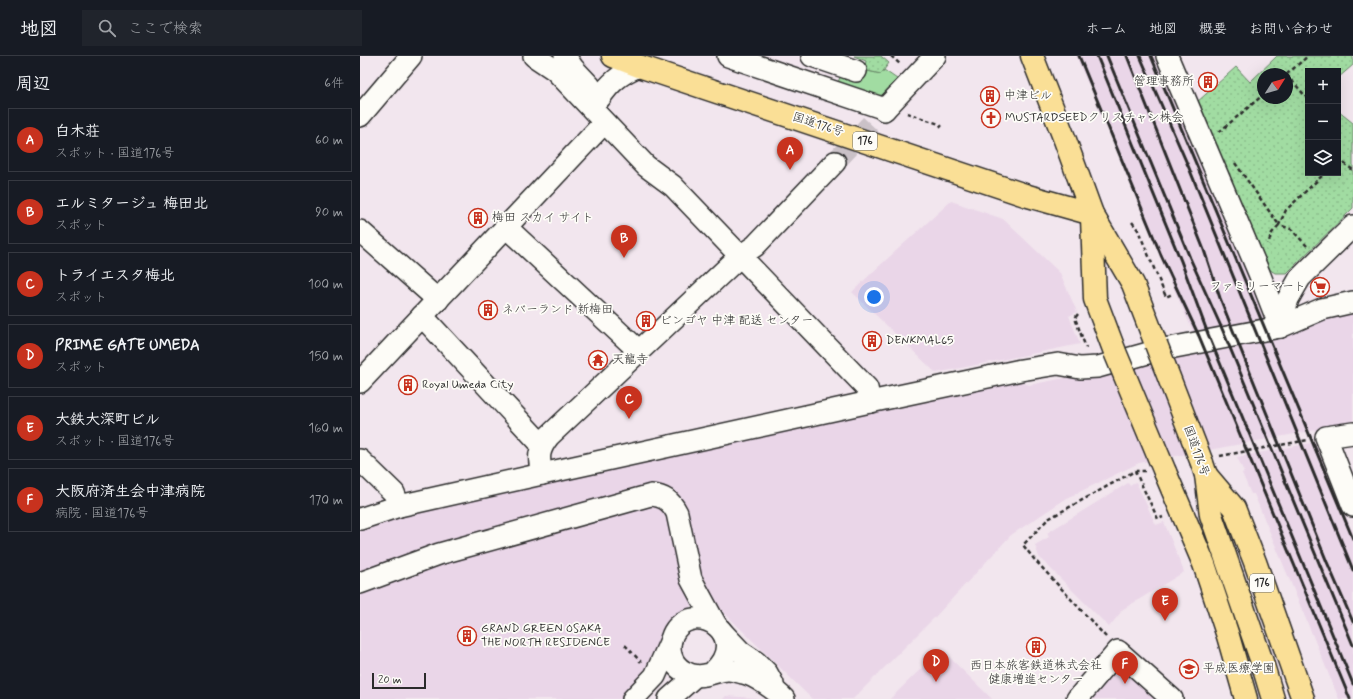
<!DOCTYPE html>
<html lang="ja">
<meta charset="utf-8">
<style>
:root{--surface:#171b24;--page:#20242c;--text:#f1f3f6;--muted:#9ea1a6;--line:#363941;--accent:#c8321e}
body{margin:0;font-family:Mynerve,"Klee One",sans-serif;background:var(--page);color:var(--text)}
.controls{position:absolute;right:12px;top:12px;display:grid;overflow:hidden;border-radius:0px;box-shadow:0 4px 16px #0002}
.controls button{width:36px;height:36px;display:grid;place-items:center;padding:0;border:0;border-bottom:1px solid var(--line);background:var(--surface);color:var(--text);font:20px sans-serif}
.compass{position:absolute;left:897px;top:12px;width:36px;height:36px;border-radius:50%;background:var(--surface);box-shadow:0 4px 16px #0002;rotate:53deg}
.scale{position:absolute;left:12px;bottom:10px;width:54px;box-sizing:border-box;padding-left:4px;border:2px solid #2b2b2b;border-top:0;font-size:11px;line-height:14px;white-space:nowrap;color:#2b2b2b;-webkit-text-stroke:3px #fdfcf7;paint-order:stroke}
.you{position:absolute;left:514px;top:241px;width:14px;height:14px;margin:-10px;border:3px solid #fff;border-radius:50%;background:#1a73e8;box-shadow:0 0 0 6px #1a73e833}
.badge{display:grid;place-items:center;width:26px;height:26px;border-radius:50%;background:var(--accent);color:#fff;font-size:13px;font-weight:700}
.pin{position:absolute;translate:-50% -33px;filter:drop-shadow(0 1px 2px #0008)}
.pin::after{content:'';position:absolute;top:21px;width:14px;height:12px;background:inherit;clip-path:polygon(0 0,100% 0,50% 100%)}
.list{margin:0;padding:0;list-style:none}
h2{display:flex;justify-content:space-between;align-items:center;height:52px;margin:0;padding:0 16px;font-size:17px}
h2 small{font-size:13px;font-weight:400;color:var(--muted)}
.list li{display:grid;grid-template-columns:26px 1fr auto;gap:12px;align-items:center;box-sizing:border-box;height:64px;margin:0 8px 8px;padding:0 8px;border:1px solid var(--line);border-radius:0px}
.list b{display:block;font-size:15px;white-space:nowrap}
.list p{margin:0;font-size:13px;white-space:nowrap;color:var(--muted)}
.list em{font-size:13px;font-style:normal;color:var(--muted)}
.icon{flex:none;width:22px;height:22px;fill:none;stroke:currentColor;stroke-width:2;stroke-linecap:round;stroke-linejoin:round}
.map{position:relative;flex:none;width:993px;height:643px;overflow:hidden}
header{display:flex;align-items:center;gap:24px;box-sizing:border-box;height:56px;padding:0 20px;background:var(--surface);border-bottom:1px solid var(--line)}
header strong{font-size:19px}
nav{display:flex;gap:22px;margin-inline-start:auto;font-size:14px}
.search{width:280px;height:36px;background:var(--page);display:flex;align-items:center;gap:10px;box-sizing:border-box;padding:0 14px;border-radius:0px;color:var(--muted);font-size:15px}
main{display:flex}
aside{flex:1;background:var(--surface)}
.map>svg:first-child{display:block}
.built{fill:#ead6e8}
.green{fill:#a1dca2;stroke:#668466}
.park{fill:url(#park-dots);stroke:#668466;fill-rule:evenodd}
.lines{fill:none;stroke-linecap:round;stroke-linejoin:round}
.minor-tunnel{stroke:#cac1c7;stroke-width:21;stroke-dasharray:21 10;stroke-linecap:butt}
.minor-casing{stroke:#2b2b2b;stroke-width:24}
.highway-casing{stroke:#2b2b2b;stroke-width:25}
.path{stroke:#2b2b2b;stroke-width:2.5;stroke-dasharray:4 3;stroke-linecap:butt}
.minor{stroke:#fdfcf7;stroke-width:21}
.highway{stroke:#fadf96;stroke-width:22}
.rail{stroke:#2b2b2b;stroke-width:3}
.highway-bridge-casing{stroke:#2b2b2b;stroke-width:25;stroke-linecap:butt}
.highway-bridge{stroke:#fadf96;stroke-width:22}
.labels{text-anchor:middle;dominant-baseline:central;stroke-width:3.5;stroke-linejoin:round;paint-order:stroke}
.shield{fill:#fdfcf7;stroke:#6a6a68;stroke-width:1}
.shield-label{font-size:11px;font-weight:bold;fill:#2b2b2b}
.poi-label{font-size:12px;fill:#2b2b2b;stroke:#fdfcf7;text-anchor:start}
.street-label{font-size:12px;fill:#2b2b2b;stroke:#fdfcf7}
</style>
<header>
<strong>地図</strong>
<div class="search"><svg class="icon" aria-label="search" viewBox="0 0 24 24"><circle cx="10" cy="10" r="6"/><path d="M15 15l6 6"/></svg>ここで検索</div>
<nav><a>ホーム</a><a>地図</a><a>概要</a><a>お問い合わせ</a></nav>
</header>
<main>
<aside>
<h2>周辺<small>6件</small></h2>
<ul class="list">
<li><span class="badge">A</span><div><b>白木荘</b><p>スポット · 国道176号</p></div><em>60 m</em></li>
<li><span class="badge">B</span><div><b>エルミタージュ 梅田北</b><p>スポット</p></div><em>90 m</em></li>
<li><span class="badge">C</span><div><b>トライエスタ梅北</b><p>スポット</p></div><em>100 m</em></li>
<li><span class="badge">D</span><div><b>PRIME GATE UMEDA</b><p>スポット</p></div><em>150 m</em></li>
<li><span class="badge">E</span><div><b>大鉄大深町ビル</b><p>スポット · 国道176号</p></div><em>160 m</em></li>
<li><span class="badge">F</span><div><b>大阪府済生会中津病院</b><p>病院 · 国道176号</p></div><em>170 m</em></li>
</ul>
</aside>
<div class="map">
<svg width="993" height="643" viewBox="0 0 993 643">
<defs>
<pattern id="park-dots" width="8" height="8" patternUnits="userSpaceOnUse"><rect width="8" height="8" fill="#a1dca2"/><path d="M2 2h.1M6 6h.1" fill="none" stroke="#8bbd8c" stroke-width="1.8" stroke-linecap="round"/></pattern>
</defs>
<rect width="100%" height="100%" fill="#f2e6ee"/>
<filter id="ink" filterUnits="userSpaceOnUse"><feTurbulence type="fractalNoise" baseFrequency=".025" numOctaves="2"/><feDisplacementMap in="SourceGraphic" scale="8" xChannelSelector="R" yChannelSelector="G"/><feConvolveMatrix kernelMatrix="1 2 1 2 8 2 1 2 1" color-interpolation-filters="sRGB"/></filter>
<g filter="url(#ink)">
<g class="built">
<polygon points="716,0 806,0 915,262 835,280 805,213 744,64 742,62 738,52 738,50 729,28 727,26"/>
<polygon points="591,145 643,163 700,217 717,256 709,260 720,288 576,317 492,236 515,214"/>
<polygon points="993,257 993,367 779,407 707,442 651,479 576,560 493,643 452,643 344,537 310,569 293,608 276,631 262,643 0,643 0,473 57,455 452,368 659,325 669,329 741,315"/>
<polygon points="956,386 993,477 993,643 979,643 894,438 891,438 882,417 884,416 877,401"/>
<polygon points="776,426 796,469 804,466 824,516 760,555 761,556 749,571 679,501 675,489 689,481 687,477 768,427 770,430"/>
<polygon points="581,593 632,643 530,643"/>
<polygon points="756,613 771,613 803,643 729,643"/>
<polygon points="366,640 395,642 396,643 363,643"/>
</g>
<polygon class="green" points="499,13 521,18 524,14 537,23 522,39 512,41 477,29 482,16"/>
<g class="park">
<polygon points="494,0 521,0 529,7 521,18 499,13 501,9 505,10 506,5"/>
<path d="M917 0H993V9L978 22V15H948V117H978V55L993 67V152L927 217H915L907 212 836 47 876 11 890 26ZM903 18H927V42H903Z"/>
</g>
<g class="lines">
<polyline class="minor-tunnel" points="475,106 524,54"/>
<defs>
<g id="minor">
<polyline points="174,0 195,14 286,110 313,130 507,332 510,346"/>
<polyline points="205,0 213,12 230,30"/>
<polyline points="368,0 525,53"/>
<polyline points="452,0 496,15"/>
<polyline points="807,0 899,217 920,271"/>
<path d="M240 42C250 26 262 17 279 10"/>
<polyline points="524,54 575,0"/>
<polyline points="0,60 51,0"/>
<polyline points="146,171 279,295"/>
<polyline points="0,175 78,244"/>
<polyline points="62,260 182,389"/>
<polyline points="920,271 928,243 940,222 993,170"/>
<polyline points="0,326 244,67"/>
<polyline points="993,377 966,381 993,450"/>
<polyline points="0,404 34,437 39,450"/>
<path d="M182 418C178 401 178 394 189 380L380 200 395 190 475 106"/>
<polyline points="0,463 39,450 182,418 510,346 661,314 698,308 720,312 738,311 799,294 920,271 962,253 993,246"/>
<path d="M0 527 79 498 291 439C304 440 311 445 317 457L331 523 356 569"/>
<polyline points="363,577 381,596 396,606 407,617 413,628"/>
<path d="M354 615C390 580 339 545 316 573 310 581 309 591 311 599 315 614 331 622 345 619 353 618 360 614 368 614 373 614 379 616 383 617 394 619 417 635 424 643"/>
<polyline points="273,643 295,620 311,584"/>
<polyline points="309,643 335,620"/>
<polyline points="717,643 758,595 812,643"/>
</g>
<g id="highway">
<polyline points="253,0 279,10 668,140 732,158"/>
<polyline points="672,0 705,84 732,158 773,228 796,288"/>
<polyline points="732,161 735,243 755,296"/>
<polyline points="842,407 846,419 851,459 902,606 913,643"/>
<polyline points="805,416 844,508 868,580 886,643"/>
<polyline points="846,419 874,452 895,506 943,643"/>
</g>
</defs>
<use href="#minor" class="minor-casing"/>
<use href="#highway" class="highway-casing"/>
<g class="path">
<polyline points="531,0 541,9"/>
<polyline points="927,18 948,0"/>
<polyline points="927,19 948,43"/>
<polyline points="547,57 579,68 582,71"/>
<polyline points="859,76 903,39"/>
<polyline points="978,79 980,89 978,99"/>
<polyline points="978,103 993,114"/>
<polyline points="875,107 919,169 912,177 908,188"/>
<polyline points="772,166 778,174 806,241 812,238"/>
<polyline points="947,190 931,173 919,169 926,154 965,117"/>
<polyline points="718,258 715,262 726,292"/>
<polyline points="860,400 948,384"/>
<polyline points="775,415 798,463 803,461"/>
<polyline points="746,581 674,503 663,489 688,463 775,415 785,415"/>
<polyline points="265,589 281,606"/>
</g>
<use href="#minor" class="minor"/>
<use href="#highway" class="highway"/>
<g class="rail">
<polyline points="719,0 801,199 839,280 990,643"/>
<polyline points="737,0 821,205 848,278 993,628"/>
<polyline points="747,0 830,202 863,275 993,589"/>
<polyline points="767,0 844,194 860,242 872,272 967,506 993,566"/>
<polyline points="780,0 829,112 993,514"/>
<polyline points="791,0 993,483"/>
</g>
<defs>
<g id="highway-bridge">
<polyline points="796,288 842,407"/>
<polyline points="755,296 805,416"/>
</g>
</defs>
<use href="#highway-bridge" class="highway-bridge-casing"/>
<use href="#highway-bridge" class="highway-bridge"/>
</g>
</g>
<defs>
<symbol id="building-ring" viewBox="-11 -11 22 22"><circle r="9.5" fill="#fdfcf7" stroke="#c8321e" stroke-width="1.5"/><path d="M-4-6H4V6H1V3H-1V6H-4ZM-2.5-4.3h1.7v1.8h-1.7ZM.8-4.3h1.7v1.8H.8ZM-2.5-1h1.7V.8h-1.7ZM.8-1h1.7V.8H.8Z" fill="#c8321e"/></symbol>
<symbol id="church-ring" viewBox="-11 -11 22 22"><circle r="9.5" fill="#fdfcf7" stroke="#c8321e" stroke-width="1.5"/><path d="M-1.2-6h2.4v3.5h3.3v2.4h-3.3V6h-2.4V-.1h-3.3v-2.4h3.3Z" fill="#c8321e"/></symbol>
<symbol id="supermarket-ring" viewBox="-11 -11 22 22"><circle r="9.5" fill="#fdfcf7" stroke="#c8321e" stroke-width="1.5"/><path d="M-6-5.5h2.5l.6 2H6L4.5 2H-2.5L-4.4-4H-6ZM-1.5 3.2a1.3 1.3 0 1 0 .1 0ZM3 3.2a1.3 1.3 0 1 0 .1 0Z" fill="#c8321e"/></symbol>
<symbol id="temple-ring" viewBox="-11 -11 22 22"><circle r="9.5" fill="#fdfcf7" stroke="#c8321e" stroke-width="1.5"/><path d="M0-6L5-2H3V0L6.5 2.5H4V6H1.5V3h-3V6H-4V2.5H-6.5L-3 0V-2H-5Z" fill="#c8321e"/></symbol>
<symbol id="university-ring" viewBox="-11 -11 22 22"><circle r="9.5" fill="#fdfcf7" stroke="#c8321e" stroke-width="1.5"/><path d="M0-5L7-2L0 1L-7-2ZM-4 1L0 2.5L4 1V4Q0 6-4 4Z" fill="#c8321e"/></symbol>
</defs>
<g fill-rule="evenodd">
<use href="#building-ring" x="837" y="15" width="22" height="22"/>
<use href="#building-ring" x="619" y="29" width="22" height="22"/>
<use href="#church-ring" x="620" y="51" width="22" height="22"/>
<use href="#building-ring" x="107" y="151" width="22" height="22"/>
<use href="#supermarket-ring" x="949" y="220" width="22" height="22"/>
<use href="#building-ring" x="117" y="243" width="22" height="22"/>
<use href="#building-ring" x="275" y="254" width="22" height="22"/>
<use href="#building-ring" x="501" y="274" width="22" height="22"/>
<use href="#temple-ring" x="227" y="293" width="22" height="22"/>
<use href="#building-ring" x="37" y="318" width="22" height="22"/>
<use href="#building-ring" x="96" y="569" width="22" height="22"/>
<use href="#building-ring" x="665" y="580" width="22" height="22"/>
<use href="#university-ring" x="818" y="602" width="22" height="22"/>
</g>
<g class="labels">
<g class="shield">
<rect x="493" y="76" width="24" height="18" rx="3"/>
<rect x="890" y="518" width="24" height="18" rx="3"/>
</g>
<g class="shield-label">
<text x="505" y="85">176</text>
<text x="902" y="527">176</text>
</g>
<g class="poi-label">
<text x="834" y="26" text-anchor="end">管理事務所</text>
<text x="644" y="40">中津ビル</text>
<text x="645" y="62">MUSTARDSEEDクリスチャン株会</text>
<text x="132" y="162">梅田 スカイ サイト</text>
<text x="946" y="231" text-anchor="end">ファミリーマート</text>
<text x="142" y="254">ネバーランド 新梅田</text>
<text x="300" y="265">ビンゴヤ 中津 配送 センター</text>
<text x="526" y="285">DENKMAL65</text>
<text x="252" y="304">天龍寺</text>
<text x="62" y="329">Royal Umeda City</text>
<text x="121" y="573">GRAND GREEN OSAKA<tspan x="121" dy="14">THE NORTH RESIDENCE</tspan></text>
<text x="676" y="610" text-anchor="middle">西日本旅客鉄道株式会社<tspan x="676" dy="14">健康増進センター</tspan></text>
<text x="843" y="613">平成医療学園</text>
</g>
<g class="street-label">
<text transform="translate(458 69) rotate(18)">国道176号</text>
<text transform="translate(836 395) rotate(70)">国道176号</text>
</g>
</g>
</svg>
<div class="controls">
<button>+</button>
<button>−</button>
<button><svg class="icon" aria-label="layers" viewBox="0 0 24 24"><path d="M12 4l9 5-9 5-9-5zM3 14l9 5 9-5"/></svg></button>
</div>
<svg class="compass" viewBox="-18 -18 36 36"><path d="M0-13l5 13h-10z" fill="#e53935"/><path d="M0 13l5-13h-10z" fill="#9ea1a6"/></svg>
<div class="scale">20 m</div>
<div class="you"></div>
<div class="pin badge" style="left:430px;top:114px">A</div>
<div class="pin badge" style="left:264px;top:202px">B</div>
<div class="pin badge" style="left:269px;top:363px">C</div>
<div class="pin badge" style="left:576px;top:626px">D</div>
<div class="pin badge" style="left:805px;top:565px">E</div>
<div class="pin badge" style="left:765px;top:628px">F</div>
</div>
</main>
